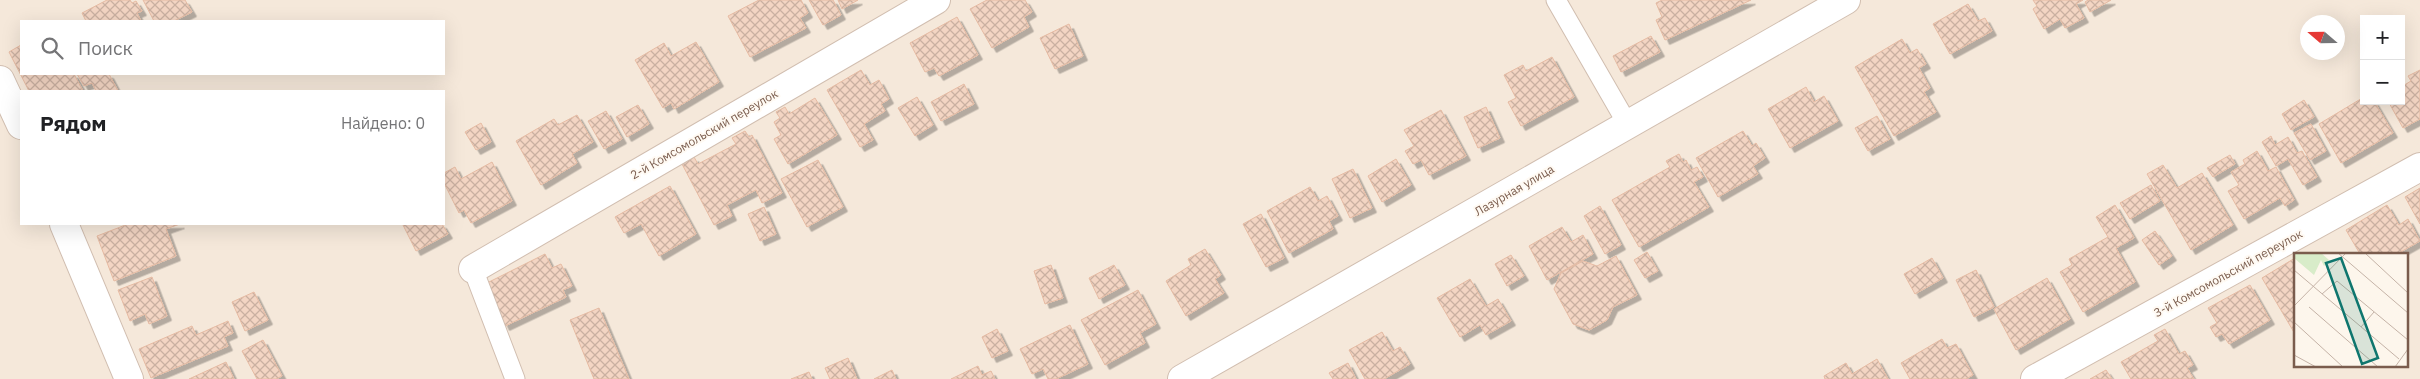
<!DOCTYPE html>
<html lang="ru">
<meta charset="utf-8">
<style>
:root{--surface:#fff;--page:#f2f2f2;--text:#202124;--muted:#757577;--line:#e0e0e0}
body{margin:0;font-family:"IBM Plex Sans",sans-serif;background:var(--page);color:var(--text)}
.controls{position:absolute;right:15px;top:15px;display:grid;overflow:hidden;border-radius:0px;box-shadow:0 5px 20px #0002}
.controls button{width:45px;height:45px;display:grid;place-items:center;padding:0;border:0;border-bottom:1px solid var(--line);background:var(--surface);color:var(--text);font:25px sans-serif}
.compass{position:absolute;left:2300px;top:15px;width:45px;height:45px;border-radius:50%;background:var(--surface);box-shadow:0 5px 20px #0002;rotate:290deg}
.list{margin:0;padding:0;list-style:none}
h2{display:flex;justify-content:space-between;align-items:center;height:65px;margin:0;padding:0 20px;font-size:21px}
h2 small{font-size:16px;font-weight:400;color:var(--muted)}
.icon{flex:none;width:28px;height:28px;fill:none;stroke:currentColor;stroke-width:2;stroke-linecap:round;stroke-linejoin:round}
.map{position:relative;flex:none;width:2420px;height:379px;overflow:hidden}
.search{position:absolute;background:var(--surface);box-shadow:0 5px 20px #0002;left:20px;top:20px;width:425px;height:55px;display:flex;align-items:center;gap:12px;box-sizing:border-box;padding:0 18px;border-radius:0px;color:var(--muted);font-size:19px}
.panel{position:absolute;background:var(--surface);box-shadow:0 5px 20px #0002;left:20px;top:90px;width:425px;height:135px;border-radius:0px}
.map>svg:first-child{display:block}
.residential{fill:#f5e8da;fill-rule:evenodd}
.building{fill:url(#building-cross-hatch);stroke:#e6bba3;filter:url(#shadow)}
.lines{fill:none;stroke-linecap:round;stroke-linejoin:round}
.lane-casing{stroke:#d1beb0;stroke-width:21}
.street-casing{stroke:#d1beb0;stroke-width:30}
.lane{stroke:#fff;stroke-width:19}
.street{stroke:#fff;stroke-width:28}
.labels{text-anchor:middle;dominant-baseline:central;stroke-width:4;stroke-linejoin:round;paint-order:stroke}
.street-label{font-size:12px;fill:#7a5c4d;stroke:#fffaf3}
.inset-road{fill:none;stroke:#c5b3a7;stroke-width:1}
.view{fill:#0f766e;fill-opacity:0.15;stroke:#0f766e;stroke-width:2.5}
.inset-edge{fill:none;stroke:#7a5c4d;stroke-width:2.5}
</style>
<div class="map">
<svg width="2420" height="379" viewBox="0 0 2420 379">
<defs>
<pattern id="building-cross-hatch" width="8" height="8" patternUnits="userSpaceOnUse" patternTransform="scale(1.25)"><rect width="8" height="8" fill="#f3d5c3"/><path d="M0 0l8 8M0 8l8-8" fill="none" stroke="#cab0a1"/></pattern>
<filter id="shadow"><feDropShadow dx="4.5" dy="4.5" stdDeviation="0" flood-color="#0004"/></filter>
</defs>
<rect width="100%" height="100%" fill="#fdf6ec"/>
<path class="residential" d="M0 0H2420V379H0ZM2364 19H2401V101H2364ZM21 21H444V74H21ZM2308 22H2338V52H2308ZM21 91H444V224H21ZM2295 254H2406V365H2295Z"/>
<g class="building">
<polygon points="107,0 130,0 132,3 136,1 142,11 137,13 141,21 86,21 82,13"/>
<polygon points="143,0 185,0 192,12 174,21 154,21"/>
<polygon points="759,0 801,0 808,13 800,18 806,28 750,57 728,16"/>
<polygon points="809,0 833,0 841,15 823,25"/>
<polygon points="838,0 858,0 842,9"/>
<polygon points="987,0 1025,0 1032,12 1024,17 1029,27 992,48 970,9"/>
<polygon points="1662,0 1751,0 1665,40 1656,20 1662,17 1656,3"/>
<polygon points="2033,0 2083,0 2076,4 2084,18 2065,28 2060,19 2044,29 2033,9 2037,6"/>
<polygon points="2088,0 2111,0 2090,12 2085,2"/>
<polygon points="1968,4 1978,21 1985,18 1992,31 1950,54 1933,24"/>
<polygon points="957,17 978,55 939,76 934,68 925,72 910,43"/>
<polygon points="1069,24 1083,56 1055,69 1040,38"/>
<polygon points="1651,36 1660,52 1621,72 1613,56"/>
<polygon points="1902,39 1910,53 1917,49 1926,64 1919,68 1930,88 1924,92 1936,112 1894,136 1855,67"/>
<polygon points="696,42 719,82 674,109 671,103 663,108 635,60 664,43 671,56"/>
<polygon points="21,45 21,74 74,74 83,91 29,91 9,52"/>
<polygon points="1552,57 1574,97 1521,126 1508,102 1516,98 1504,75 1523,65 1526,71"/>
<polygon points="861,70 870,85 879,80 889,99 881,104 885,111 864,124 873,140 860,147 827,90"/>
<polygon points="2420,70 2420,119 2403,128 2388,101 2401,101 2401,87 2411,81 2408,76"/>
<polygon points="77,74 109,74 118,91 96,91 92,83 84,86"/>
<polygon points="964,84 974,104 941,121 931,102"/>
<polygon points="1806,87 1814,102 1824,96 1838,121 1790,148 1768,109"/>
<polygon points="917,97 933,125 915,136 898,108"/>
<polygon points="2364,97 2364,101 2374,101 2393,133 2341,163 2319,124"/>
<polygon points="815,98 837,135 788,164 774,139 781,135 774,122 780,118 776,112 785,107 789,114"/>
<polygon points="2304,100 2314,117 2291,130 2282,114"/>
<polygon points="638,105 649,124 627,137 616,117"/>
<polygon points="1486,107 1500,138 1478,148 1464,117"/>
<polygon points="1441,110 1466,156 1429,175 1421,160 1413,164 1405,151 1414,146 1404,130"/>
<polygon points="606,111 622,139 604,149 588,121"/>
<polygon points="577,115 593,142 572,154 577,163 541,185 516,141 554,119 558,125"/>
<polygon points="1877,116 1890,139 1868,151 1855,128"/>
<polygon points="481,123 491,142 476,150 465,132"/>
<polygon points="2311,124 2326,151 2310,160 2294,133"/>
<polygon points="745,131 749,137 752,135 782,193 762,203 756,190 727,205 732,216 714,225 682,164 694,157 698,164 736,144 732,138"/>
<polygon points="1743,131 1752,146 1756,143 1765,158 1753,166 1758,174 1718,197 1696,158"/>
<polygon points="2271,136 2275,145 2288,137 2297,153 2302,151 2317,177 2303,185 2288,159 2276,166 2262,142"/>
<polygon points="2257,151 2268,171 2276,167 2294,200 2285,206 2280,198 2244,219 2228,191 2239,185 2231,172 2245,164 2243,160"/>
<polygon points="1679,154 1683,162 1686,160 1691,170 1697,167 1703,177 1694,182 1709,207 1639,247 1612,200 1670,167 1666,161"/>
<polygon points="2230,155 2235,164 2213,177 2207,168"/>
<polygon points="1396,159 1411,185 1382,202 1368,176"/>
<polygon points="818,160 843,207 807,227 781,179"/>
<polygon points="492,162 512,201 471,223 464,210 459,213 444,183 444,173 455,167 461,179"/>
<polygon points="2163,165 2177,188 2202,173 2233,225 2191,250 2147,174"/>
<polygon points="1353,169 1372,208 1350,218 1332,179"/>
<polygon points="2151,185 2160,201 2130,219 2120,203"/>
<polygon points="670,186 696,234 659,256 641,224 624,233 615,217"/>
<polygon points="1310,187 1318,201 1327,196 1338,216 1329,221 1333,229 1289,253 1267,211"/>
<polygon points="2420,188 2420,224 2405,197"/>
<polygon points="2115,205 2134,238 2116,248 2135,282 2083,312 2060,272 2072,265 2069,259 2108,237 2096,217"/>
<polygon points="2387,205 2399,225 2408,219 2420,241 2397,254 2360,254 2346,230"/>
<polygon points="1600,206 1621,245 1605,254 1584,216"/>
<polygon points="764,207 776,234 760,241 748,214"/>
<polygon points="1261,214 1284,258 1266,267 1243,224"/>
<polygon points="128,224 180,224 166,229 176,256 114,281 97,236"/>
<polygon points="405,224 442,224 448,234 416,251 403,225"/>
<polygon points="1562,227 1571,242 1583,235 1593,254 1547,280 1529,246"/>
<polygon points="2155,231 2172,256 2159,265 2142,240"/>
<polygon points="1205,249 1221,275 1215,279 1224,293 1186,316 1166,281 1191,265 1188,259"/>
<polygon points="1647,252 1658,271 1645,278 1634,260"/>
<polygon points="545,254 552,268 561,264 572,286 563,290 566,297 505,326 485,284"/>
<polygon points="1511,255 1524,276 1507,286 1495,264"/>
<polygon points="1616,256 1637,295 1613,307 1607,320 1589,330 1573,324 1554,289 1561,273 1583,261 1597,266"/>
<polygon points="1932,258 1943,278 1915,294 1904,274"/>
<polygon points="2295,258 2295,334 2262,278"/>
<polygon points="1051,265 1063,298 1045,304 1034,271"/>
<polygon points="1114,265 1125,285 1099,299 1089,278"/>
<polygon points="1976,270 1994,307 1974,317 1956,280"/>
<polygon points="152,277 167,316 149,324 145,314 130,321 118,290"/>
<polygon points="2047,278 2070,319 2016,350 1994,309"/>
<polygon points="1470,279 1486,306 1498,299 1511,321 1486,335 1480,325 1460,337 1437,298"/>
<polygon points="2250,285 2270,320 2229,344 2222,334 2216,337 2210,327 2217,323 2208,308"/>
<polygon points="1138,290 1156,324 1140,333 1145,343 1105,365 1081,320"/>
<polygon points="254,292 268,320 245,331 232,302"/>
<polygon points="599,308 629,379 594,379 570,320"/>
<polygon points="228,321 233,333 224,337 228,346 151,378 139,349 192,326 196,335"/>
<polygon points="1070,325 1088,364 1056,379 1048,379 1043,369 1032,374 1020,349"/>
<polygon points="997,329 1008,351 992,358 982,337"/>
<polygon points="2165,329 2179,354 2185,351 2193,365 2187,368 2194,379 2131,379 2121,362 2158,341 2154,335"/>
<polygon points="1382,332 1393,351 1400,347 1410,364 1384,379 1365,379 1349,350"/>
<polygon points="1942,339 1947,348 1956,344 1973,375 1966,379 1910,379 1901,363"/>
<polygon points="263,340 282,376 276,379 257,379 242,351"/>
<polygon points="848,358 857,379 830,379 825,368"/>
<polygon points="1877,359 1888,379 1825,379 1824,376 1846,363 1852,374"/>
<polygon points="226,362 234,379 189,379"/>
<polygon points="1348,363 1356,379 1333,379 1329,373"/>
<polygon points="978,366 982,375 991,371 995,379 951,379"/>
<polygon points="892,370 896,379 874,379"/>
<polygon points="2106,370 2112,379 2090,379"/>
<polygon points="809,372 812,379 791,379"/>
</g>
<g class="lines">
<defs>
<g id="lane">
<polyline points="1556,0 1628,125"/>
<polyline points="473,269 515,379"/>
</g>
<g id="street">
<polyline points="0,80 21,125"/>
<polyline points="64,224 129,379"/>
<polyline points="473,269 936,0"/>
<polyline points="1182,379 1846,0"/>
<polyline points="2035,379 2420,167"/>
</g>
</defs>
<use href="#lane" class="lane-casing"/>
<use href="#street" class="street-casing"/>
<use href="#lane" class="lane"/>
<use href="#street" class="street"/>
</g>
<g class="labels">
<g class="street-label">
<text transform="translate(704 134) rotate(-30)">2-й Комсомольский переулок</text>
<text transform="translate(1514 190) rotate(-30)">Лазурная улица</text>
<text transform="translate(2228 273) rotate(-29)">3-й Комсомольский переулок</text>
</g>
</g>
<g transform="translate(2294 253)">
<rect width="114" height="114" fill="#fdf6ec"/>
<path d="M0 0H27L35 7 30 13 27 7 20 22 0 5Z" fill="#d8ecc9"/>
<path class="inset-road" d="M44 0 114 60M71 0 114 40M0 17 105 106M28 41 43 28 114 87M0 53 52 0M15 54 84 114M0 69 49 114M67 74 80 59M0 102 22 114M101 114 114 96"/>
<path class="view" d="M47 5 84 105 68 111 32 10Z"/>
<rect width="114" height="114" class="inset-edge"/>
</g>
</svg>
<div class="controls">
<button>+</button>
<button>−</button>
</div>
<svg class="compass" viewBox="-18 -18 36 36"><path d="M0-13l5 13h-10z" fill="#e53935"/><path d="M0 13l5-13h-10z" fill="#757577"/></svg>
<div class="search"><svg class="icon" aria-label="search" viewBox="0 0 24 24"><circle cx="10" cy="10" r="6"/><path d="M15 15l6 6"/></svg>Поиск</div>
<section class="panel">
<h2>Рядом<small>Найдено: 0</small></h2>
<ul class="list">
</ul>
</section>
</div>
